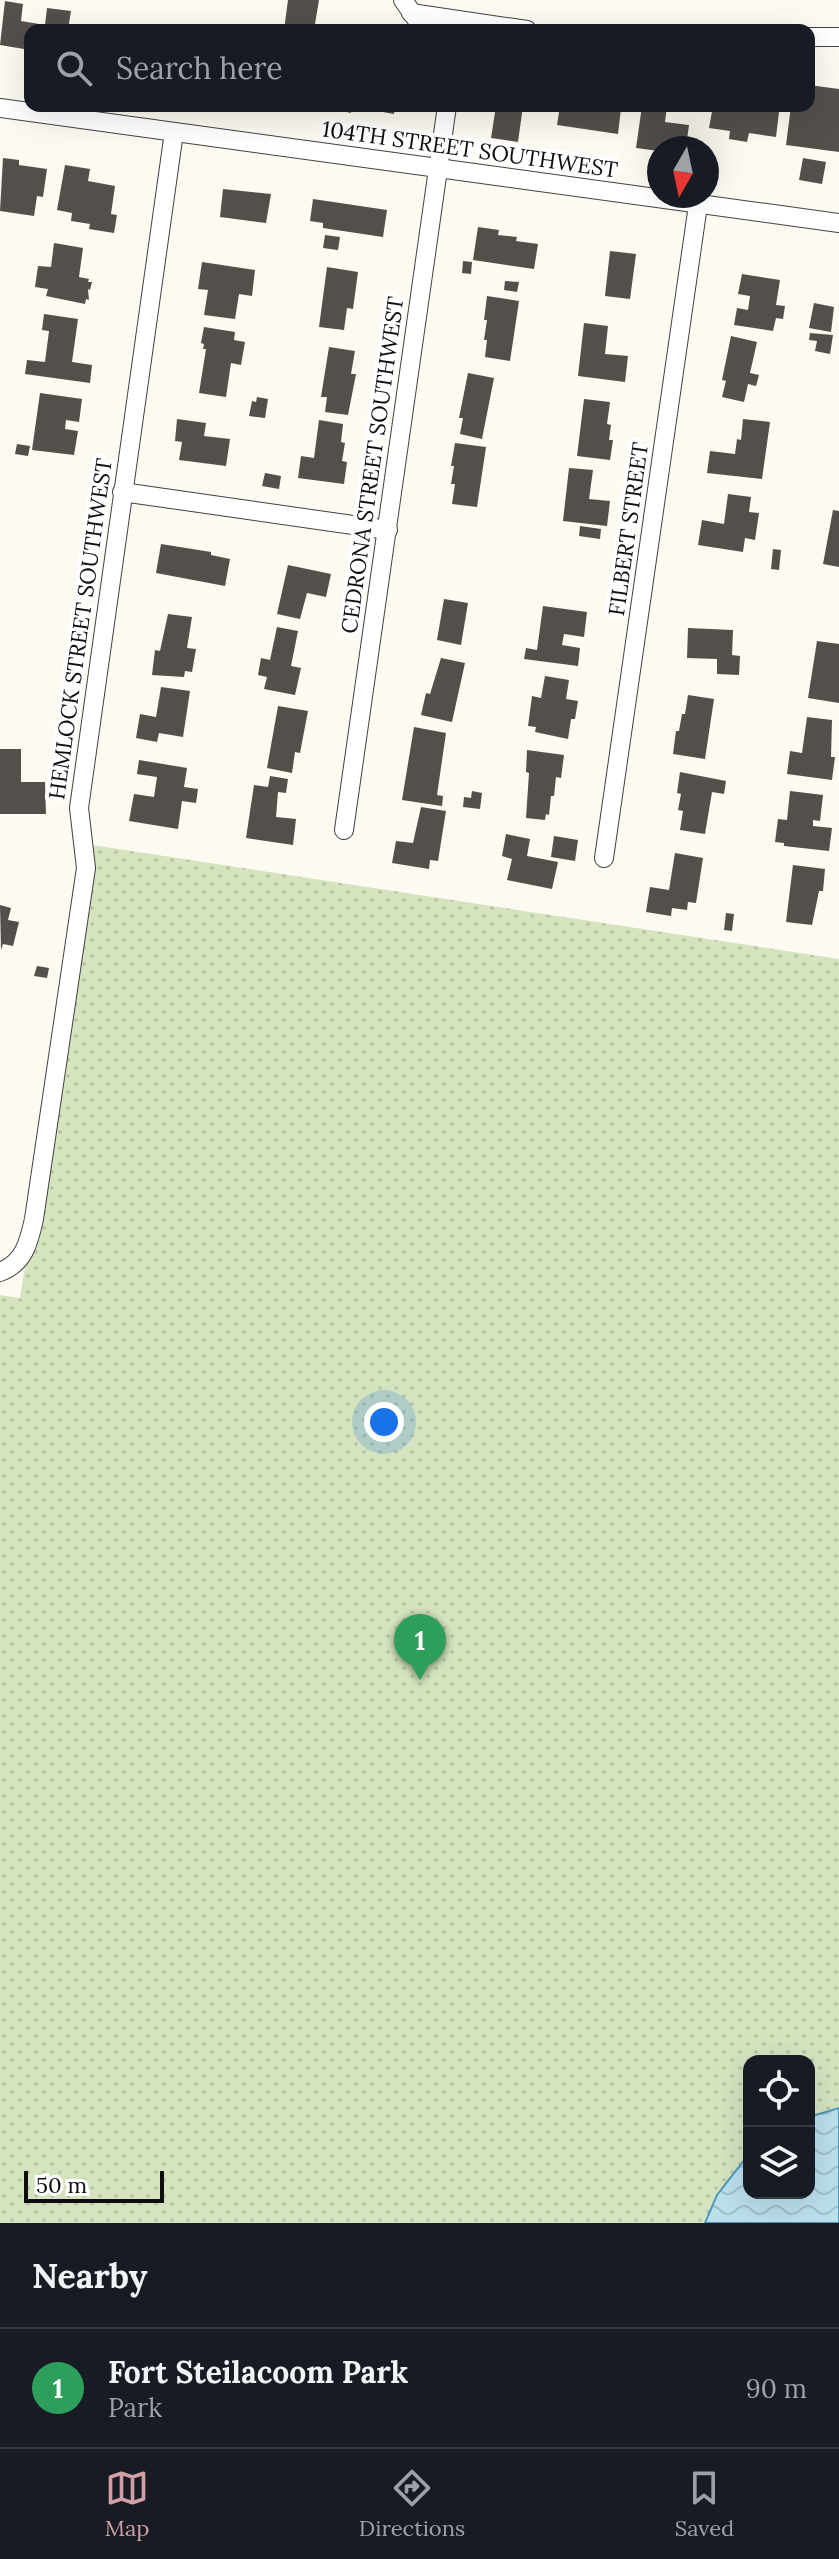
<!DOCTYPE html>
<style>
:root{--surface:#171b24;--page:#242831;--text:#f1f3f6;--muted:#9ea1a6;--line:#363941;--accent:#d29fa7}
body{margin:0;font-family:Lora,serif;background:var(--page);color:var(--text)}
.controls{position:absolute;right:24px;bottom:24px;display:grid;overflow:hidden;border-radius:16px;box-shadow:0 8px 32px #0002}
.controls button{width:72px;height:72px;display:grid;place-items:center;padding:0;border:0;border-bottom:2px solid var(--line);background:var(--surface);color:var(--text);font:40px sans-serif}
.compass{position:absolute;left:647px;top:136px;width:72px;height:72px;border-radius:50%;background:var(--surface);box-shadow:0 8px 32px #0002;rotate:189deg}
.scale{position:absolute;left:24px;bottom:20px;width:140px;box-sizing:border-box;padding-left:8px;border:4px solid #0e0e0e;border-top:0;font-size:22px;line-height:28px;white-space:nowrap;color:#0e0e0e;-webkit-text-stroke:6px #fff;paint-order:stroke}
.you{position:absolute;left:384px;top:1422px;width:28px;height:28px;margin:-20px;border:6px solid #fff;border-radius:50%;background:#1a73e8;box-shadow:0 0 0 12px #1a73e833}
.badge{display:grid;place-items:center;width:52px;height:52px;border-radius:50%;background:var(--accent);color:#fff;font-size:26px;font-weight:700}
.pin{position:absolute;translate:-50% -66px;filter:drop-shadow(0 2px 4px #0008)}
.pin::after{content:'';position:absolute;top:42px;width:28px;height:24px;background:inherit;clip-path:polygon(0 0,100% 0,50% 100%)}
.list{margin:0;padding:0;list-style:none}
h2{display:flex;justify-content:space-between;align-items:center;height:104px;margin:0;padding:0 32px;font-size:34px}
h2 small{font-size:26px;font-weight:400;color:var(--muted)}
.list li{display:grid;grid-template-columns:52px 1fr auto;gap:24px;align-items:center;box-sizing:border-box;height:120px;padding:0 32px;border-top:2px solid var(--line)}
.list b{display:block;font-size:30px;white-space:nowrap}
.list p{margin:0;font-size:26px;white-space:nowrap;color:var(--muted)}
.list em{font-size:26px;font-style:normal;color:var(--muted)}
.icon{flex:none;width:44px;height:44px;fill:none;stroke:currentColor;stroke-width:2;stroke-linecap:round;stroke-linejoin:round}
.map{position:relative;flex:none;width:839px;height:2223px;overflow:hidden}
.search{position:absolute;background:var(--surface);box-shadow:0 8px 32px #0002;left:24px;right:24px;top:24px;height:88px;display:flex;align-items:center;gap:20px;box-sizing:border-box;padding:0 28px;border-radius:16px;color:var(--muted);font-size:30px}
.sheet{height:224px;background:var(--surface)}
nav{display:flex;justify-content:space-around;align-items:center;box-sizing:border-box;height:112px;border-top:2px solid var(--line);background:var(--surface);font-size:22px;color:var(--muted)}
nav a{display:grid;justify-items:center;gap:4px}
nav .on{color:var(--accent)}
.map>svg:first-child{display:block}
.park{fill:url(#park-dots);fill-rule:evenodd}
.water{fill:url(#water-waves);stroke:#4d98bc;stroke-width:2}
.building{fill:#554f4c}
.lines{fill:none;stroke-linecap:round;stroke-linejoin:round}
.minor-casing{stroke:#414141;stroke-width:20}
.minor{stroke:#fff;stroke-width:18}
.labels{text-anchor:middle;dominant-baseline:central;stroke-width:8;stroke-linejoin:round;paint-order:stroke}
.street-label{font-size:22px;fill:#0e0e0e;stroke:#fff}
</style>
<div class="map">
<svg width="839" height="2223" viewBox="0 0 839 2223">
<defs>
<pattern id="park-dots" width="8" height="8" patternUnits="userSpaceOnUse" patternTransform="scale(2)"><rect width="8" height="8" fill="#d5e4bf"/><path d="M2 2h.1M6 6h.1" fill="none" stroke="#b6c2a3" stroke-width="1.8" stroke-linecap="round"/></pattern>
<pattern id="water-waves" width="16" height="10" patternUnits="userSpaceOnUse" patternTransform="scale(2)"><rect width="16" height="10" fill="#bcdfee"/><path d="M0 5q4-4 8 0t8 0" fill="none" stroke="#a0becb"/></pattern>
</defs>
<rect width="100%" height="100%" fill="#fdfaf1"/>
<path class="park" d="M92 845 839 959V2223H0V1295L20 1298ZM749 2061H809V2193H749Z"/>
<polygon class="water" points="839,2108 839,2223 705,2223 717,2195 749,2154 749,2193 809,2193 809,2117"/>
<g class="building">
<polygon points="288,0 319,0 314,30 284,30"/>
<polygon points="5,1 23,4 21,21 45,25 47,8 71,11 68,30 30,30 30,50 0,45"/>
<polygon points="809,85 839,89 839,152 786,145 791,106 809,106"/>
<polygon points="321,106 352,106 351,113"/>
<polygon points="367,106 395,106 394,114 366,109"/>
<polygon points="496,106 523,106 518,142 491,138"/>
<polygon points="560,106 621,108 618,134 557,125"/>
<polygon points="642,106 667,106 665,122 689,125 686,148 662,145 659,151 636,148"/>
<polygon points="713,106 739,106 779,112 776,137 749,133 747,142 729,139 730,131 709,128"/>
<polygon points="3,158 19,160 19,165 47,169 43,197 37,196 34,216 0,211"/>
<polygon points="803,158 826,162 822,184 799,180"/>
<polygon points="65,165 90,169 88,181 115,186 111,214 117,215 114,233 89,229 90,224 71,221 72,213 57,210"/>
<polygon points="223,189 271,194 266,223 220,217"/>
<polygon points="313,199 387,210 383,237 323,228 323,223 310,221"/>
<polygon points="478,227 499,230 498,235 517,237 516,241 538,244 534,269 473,260"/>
<polygon points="325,235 340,237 338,250 323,248"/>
<polygon points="54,243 83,248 79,277 89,279 88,282 92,282 90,290 88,289 89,300 86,299 85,304 46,296 48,289 35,287 38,266 51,267"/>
<polygon points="610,251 636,254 630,299 605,296"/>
<polygon points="463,261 472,262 471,274 462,273"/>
<polygon points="202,262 255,270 252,296 239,294 235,319 204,315 208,290 198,289"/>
<polygon points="327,267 358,272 353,309 347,308 344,330 319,327"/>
<polygon points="742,274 780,280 776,305 785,306 783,319 776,318 773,331 734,325 737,308 748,310 750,296 738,294"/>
<polygon points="505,281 519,282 517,292 504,290"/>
<polygon points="487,296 519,301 510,361 485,357 487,340 484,340 487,320 484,320"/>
<polygon points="814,303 834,307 831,332 809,328"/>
<polygon points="44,314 78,319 72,362 92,365 90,383 25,374 27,360 45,362 49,331 42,330"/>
<polygon points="584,323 608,326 605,354 628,356 625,382 578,376"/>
<polygon points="204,327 235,332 234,340 245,342 241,365 231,363 226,397 199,393 206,349 203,349 204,344 201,343"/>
<polygon points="810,333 833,335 830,354 815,351 817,341 809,340"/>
<polygon points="731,336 757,342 750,373 759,375 756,386 748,384 744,402 722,397 726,381 722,380"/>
<polygon points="329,347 355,351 351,374 356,374 348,415 325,412 327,397 321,397"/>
<polygon points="468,373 494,378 482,439 460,434 463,418 459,418"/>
<polygon points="40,393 82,399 79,422 66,420 65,429 78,431 74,455 32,450"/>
<polygon points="257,397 268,399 265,418 249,416 252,401 256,402"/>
<polygon points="584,399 610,402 607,424 611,425 609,440 613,440 610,460 577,456"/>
<polygon points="177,419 206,423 204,436 230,439 226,466 179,460 182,442 175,441"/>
<polygon points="743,419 770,422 762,479 707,473 710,451 735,454 737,439 741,440"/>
<polygon points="319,420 343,424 341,442 345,443 342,461 347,462 344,484 298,478 301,456 314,458"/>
<polygon points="455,443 486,447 477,507 452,504 455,484 451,484 454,466 451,466"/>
<polygon points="17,444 30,446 28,456 15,454"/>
<polygon points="569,468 593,470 589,499 610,501 607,526 563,521"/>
<polygon points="265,473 281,476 279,489 262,486"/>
<polygon points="728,494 751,497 749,512 759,513 755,540 745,538 743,552 698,545 702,520 724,524"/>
<polygon points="833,510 839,511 839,567 823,564"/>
<polygon points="580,526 601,529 600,539 579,536"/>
<polygon points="161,544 211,552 211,555 230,559 225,586 156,573"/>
<polygon points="773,549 781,550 779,570 771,569"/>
<polygon points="288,565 331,574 326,597 307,593 300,619 277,614"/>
<polygon points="444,599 468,603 461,645 437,640"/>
<polygon points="543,606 587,612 584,637 564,634 562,645 580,648 578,666 524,659 526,648 537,650"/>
<polygon points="168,614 192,617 187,648 196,649 192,672 185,671 184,677 152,675 155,650 160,651"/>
<polygon points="277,627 298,631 291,666 301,668 295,695 264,689 267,677 258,675 261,658 270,660"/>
<polygon points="688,628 733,630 732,655 740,656 739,675 717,674 717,659 687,658"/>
<polygon points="817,641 839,644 839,703 808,698"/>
<polygon points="441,658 465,663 452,722 421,715 426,693 430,694"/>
<polygon points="545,676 569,680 566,699 578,701 575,719 571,719 568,739 535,732 536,727 528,726 532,696 541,698"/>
<polygon points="161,687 190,691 183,737 159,733 157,742 136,738 140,714 156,717"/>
<polygon points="688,695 714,699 705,759 673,754 676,731 679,731 682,714 685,714"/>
<polygon points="278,706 308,711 300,753 295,752 292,773 267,768"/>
<polygon points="807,717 832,720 831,757 835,757 832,780 787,774 790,751 802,753"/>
<polygon points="414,727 446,733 437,795 443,796 442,806 402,800"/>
<polygon points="0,749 21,749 21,782 45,782 46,814 0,814"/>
<polygon points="527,750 564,755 561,778 556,777 554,796 551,796 549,815 546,814 545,820 526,818 529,773 526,772"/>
<polygon points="139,760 187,768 184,787 198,789 196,803 182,801 178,829 129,821 134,794 154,797 157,777 137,774"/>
<polygon points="680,772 726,781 724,794 712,792 705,834 680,830 683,811 678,810 681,794 677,793"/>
<polygon points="270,776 288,779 286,793 278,792 276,817 296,819 293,845 246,838 254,785 268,787"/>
<polygon points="472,791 482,793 480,809 463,807 464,797 471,798"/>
<polygon points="790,791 823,795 820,821 813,820 813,826 832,828 829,851 784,846 784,843 775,842 778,819 787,820"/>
<polygon points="421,807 446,811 438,861 430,860 429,869 392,863 396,841 413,843"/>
<polygon points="506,834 530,839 527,856 558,862 552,889 507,880 512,859 502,856"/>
<polygon points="554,836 578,840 575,861 551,857"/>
<polygon points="675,853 703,858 696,903 688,902 687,910 672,908 671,916 646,912 650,887 669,890"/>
<polygon points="793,865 825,869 823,891 819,891 812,925 786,922"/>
<polygon points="0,905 11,908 8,920 19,922 13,946 3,944 1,950"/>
<polygon points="726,913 734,914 732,931 724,930"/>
<polygon points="37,966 49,968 47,978 34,976"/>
</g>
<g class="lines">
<defs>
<g id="minor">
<polyline points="403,0 424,30"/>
<polyline points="411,13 527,30"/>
<polyline points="809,37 839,37"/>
<polyline points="0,108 839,223"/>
<polyline points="122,492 388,530"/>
<polyline points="344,830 447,106"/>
<polyline points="604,858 698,205"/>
<path d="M0 1272C24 1263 29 1242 34 1219L86 868 79 808 174 132"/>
</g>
</defs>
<use href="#minor" class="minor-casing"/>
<use href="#minor" class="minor"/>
</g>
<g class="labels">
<g class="street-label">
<text transform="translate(470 149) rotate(8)">104TH STREET SOUTHWEST</text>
<text transform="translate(372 465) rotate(-82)">CEDRONA STREET SOUTHWEST</text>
<text transform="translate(628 529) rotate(-82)">FILBERT STREET</text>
<text transform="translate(80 629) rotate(-82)">HEMLOCK STREET SOUTHWEST</text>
</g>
</g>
</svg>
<div class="controls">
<button><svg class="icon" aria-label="locate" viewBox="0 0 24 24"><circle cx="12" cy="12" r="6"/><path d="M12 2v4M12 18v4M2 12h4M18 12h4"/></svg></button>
<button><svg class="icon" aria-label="layers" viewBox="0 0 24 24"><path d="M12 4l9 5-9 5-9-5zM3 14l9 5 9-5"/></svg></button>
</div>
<svg class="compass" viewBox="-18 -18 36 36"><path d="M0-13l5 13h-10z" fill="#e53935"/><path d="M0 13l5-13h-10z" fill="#9ea1a6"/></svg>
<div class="scale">50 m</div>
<div class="you"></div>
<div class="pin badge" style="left:420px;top:1680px;background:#2e9e5b">1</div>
<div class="search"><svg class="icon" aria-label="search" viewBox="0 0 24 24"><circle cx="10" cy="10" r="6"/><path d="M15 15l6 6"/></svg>Search here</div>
</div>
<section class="sheet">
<h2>Nearby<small></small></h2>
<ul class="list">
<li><span class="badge" style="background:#2e9e5b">1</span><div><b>Fort Steilacoom Park</b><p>Park</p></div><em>90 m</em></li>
</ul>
</section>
<nav>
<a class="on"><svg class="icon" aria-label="map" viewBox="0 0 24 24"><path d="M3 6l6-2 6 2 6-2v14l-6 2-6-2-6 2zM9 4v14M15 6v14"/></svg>Map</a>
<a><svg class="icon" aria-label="directions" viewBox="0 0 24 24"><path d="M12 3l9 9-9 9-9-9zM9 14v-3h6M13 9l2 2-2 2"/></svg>Directions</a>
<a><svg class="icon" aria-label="saved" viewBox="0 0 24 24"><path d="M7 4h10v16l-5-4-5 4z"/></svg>Saved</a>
</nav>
